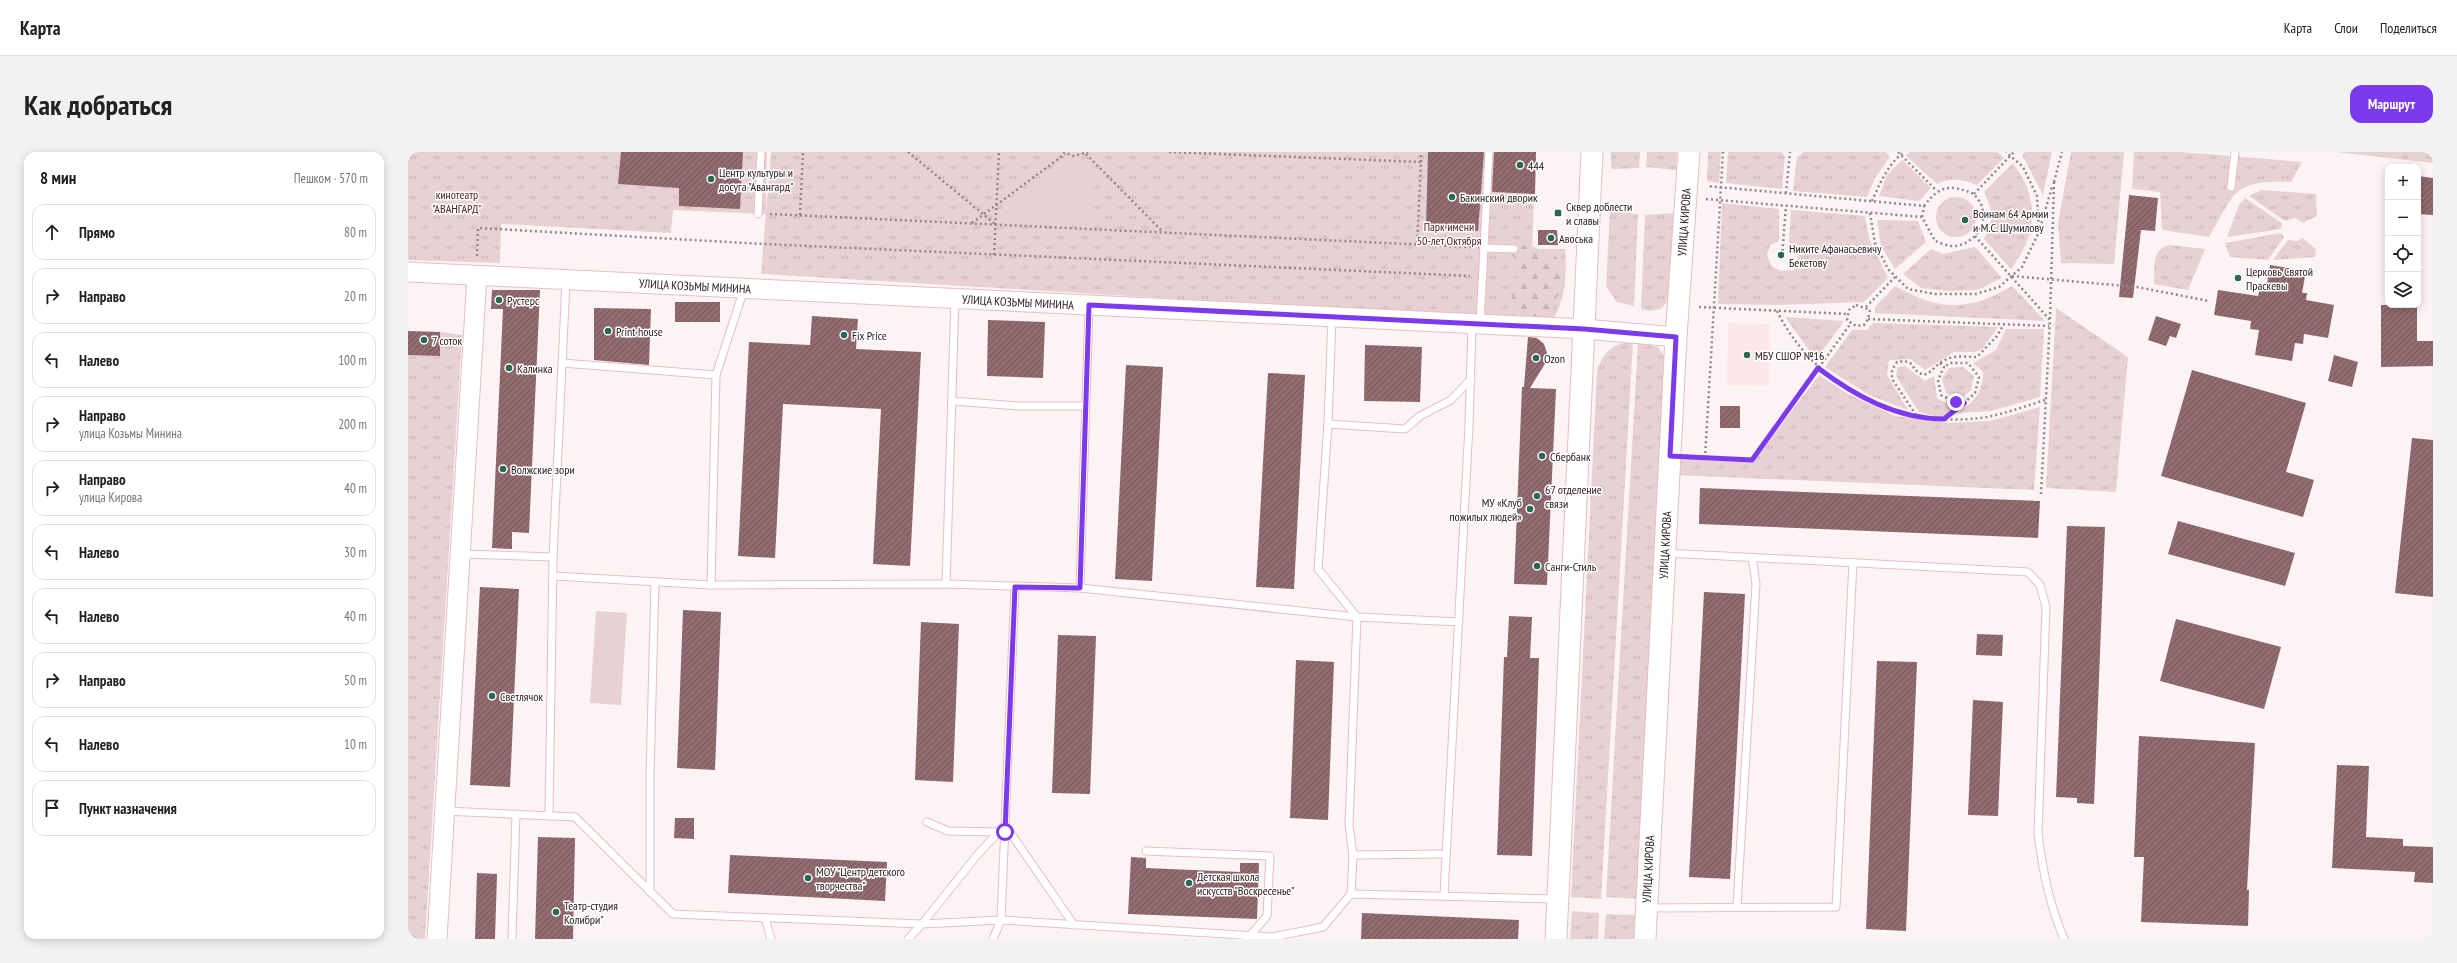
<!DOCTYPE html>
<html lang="ru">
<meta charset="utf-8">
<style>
:root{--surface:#fff;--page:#f2f2f2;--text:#222;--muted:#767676;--line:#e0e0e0;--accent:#7c3aed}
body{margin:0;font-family:"PT Sans Narrow",sans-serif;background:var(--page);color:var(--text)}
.controls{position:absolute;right:12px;top:12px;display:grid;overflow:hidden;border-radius:8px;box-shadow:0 2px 10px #0003}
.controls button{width:36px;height:36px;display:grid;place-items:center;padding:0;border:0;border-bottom:1px solid var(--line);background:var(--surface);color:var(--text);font:20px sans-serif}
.stop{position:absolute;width:12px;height:12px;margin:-9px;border:3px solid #7c3aed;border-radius:50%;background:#fff}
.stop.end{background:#7c3aed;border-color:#fff;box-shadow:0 1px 4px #0008}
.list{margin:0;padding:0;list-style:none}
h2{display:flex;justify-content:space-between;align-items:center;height:52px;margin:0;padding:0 16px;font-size:17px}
h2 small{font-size:13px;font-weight:400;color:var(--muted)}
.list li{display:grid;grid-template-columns:26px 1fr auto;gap:12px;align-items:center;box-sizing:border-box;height:56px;margin:0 8px 8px;padding:0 8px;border:1px solid var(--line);border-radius:12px}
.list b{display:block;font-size:15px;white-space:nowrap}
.list p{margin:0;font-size:13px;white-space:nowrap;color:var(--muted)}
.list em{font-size:13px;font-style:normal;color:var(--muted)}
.icon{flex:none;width:22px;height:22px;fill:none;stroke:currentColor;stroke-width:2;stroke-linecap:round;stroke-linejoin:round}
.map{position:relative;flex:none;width:2025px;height:787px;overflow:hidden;border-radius:12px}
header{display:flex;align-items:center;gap:24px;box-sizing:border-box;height:56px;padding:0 20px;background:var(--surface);border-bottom:1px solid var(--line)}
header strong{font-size:19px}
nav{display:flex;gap:22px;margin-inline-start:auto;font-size:14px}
.intro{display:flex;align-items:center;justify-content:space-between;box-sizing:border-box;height:96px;padding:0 24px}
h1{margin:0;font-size:28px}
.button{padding:10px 18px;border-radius:12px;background:var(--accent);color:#fff;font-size:14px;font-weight:700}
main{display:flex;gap:24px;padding:0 24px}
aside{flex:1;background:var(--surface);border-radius:12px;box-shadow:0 2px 10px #0003}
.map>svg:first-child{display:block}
.built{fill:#fde7e9}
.grass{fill:url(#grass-tufts)}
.forest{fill:url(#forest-firs)}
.garden{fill:#e8d1d3}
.building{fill:url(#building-hatch)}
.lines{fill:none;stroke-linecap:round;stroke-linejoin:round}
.service-casing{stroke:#e8bec2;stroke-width:9}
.tertiary-casing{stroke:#e8bec2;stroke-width:21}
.secondary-casing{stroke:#e8bec2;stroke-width:23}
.path{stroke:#928687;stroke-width:2.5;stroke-dasharray:2 3;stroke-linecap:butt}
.service{stroke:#fff;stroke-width:7}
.tertiary{stroke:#fff;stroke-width:19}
.secondary{stroke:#fff;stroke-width:21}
.route{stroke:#7c3aed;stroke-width:5}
.poi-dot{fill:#296855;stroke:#fff;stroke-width:1.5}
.labels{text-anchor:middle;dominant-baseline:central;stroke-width:3;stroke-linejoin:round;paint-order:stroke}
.poi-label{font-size:12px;fill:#28191a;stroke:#fff;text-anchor:start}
.park-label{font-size:12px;fill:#512128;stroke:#fff}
.street-label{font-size:12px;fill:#28191a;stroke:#fff}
</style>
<header>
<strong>Карта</strong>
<nav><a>Карта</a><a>Слои</a><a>Поделиться</a></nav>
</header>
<div class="intro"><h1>Как добраться</h1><a class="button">Маршрут</a></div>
<main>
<aside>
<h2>8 мин<small>Пешком · 570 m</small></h2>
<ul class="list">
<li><svg class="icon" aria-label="ahead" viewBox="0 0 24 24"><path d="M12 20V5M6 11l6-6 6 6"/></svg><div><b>Прямо</b></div><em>80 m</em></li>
<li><svg class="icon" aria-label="right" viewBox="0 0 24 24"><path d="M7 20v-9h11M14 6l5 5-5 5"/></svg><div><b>Направо</b></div><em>20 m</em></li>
<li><svg class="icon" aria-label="left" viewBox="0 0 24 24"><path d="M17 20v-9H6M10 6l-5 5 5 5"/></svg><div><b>Налево</b></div><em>100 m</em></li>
<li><svg class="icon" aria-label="right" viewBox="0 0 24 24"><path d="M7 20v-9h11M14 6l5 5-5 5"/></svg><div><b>Направо</b><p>улица Козьмы Минина</p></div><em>200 m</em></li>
<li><svg class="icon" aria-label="right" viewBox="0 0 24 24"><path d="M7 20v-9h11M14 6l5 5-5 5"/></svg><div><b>Направо</b><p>улица Кирова</p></div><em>40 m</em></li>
<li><svg class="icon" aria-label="left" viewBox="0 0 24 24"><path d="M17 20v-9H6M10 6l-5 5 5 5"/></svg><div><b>Налево</b></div><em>30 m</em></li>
<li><svg class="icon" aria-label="left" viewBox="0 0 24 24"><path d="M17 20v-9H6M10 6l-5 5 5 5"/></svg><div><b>Налево</b></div><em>40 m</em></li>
<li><svg class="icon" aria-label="right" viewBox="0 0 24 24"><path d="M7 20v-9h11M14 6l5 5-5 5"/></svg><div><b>Направо</b></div><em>50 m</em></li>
<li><svg class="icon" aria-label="left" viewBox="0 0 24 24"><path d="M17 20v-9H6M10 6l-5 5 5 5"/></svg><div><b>Налево</b></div><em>10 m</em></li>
<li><svg class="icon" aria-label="arrive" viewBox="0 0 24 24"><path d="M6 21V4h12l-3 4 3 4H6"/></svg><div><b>Пункт назначения</b></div></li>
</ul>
</aside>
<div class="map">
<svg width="2025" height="787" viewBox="0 0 2025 787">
<defs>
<pattern id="grass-tufts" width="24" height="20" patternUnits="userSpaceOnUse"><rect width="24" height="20" fill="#e8d1d3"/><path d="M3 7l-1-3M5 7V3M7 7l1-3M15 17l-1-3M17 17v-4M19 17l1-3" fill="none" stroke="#c7b3b5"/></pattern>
<pattern id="forest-firs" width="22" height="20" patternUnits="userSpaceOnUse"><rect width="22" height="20" fill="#e8d1d3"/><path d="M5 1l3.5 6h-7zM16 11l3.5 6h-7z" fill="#c7b3b5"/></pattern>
<pattern id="building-hatch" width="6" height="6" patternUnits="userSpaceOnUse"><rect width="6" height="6" fill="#916b6f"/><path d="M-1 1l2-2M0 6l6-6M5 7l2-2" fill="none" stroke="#76575a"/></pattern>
</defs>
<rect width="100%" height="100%" fill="#fcf3f4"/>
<polygon class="built" points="1320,171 1362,172 1361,234 1319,233"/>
<g class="grass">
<polygon points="0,0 359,0 358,62 265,58 263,81 93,72 92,111 0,108"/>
<path d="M363 0H1128L1124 97H1157C1159 119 1158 151 1143 169L353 122Z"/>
<polygon points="1203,0 1232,0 1231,16 1203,17"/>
<polygon points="1239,0 1269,0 1268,18 1238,15"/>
<polygon points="1300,0 1313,0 1311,31 1299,29"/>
<polygon points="1320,0 1374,0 1377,4 1374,37 1318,31"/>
<polygon points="1396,0 1478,0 1482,5 1467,26 1459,45 1385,39 1389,5"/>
<path d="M1502 0H1590L1596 6 1569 33C1554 27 1544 25 1529 32L1497 3Z"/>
<polygon points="1617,0 1644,0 1635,43 1614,3"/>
<polygon points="1663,0 1716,0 1706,112 1653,111 1650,71"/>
<path d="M1726 0H1772L1894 10 1883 30C1825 28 1828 39 1801 85L1754 78 1752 40 1724 37Z"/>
<polygon points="1928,0 2025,0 2025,11"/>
<polygon points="1494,8 1523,36 1511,49 1471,44 1479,23"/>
<path d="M1605 11C1632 48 1630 81 1603 117L1576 87C1586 67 1585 60 1576 40Z"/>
<polygon points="1853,38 1908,42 1909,64 1895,71 1887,66 1877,69 1841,44"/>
<circle cx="1548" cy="65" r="20"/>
<polygon points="1837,46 1874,71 1873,77 1819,85 1831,53"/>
<path d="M1314 51 1371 57V89L1362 93 1359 103 1364 115 1373 119 1386 118C1392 106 1392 98 1381 90L1383 58 1457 64 1461 86 1480 126 1456 150 1371 153 1310 152Z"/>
<polygon points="1202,58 1230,62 1226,154 1209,150 1198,134"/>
<polygon points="1268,61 1262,146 1253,157 1242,159 1233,157 1237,63"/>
<polygon points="1469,68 1510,69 1518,90 1487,117 1473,94"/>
<polygon points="1873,81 1876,85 1860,108 1822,105 1817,91"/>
<polygon points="1895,86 1908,97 1907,105 1865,108 1880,88 1889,89"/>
<path d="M1762 93 1797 97 1780 138 1746 132C1747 116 1743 96 1762 93Z"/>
<polygon points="1567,95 1594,126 1569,138 1540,139 1513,136 1495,122 1523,97 1535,102"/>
<path d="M1487 134C1531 159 1560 160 1604 134L1637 169 1467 161V155Z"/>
<polygon points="1648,156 1720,205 1708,340 1638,336"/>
<polygon points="1377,165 1436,169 1408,208"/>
<polygon points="1465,171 1590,175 1574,197 1567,200 1546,200 1517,218 1502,207 1481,208 1479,223 1500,258 1461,243 1417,215 1444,178 1459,178"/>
<path d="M1598 177H1636L1632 245 1583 259 1550 261C1568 247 1574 243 1575 220L1565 211 1588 198Z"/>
<polygon points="32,180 54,183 17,787 0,787 0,203 32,203"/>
<path d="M1225 190 1193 747 1163 745 1189 219C1195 200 1205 191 1225 190Z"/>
<polygon points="1230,191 1250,195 1256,203 1259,213 1229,747 1198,745"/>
<polygon points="1497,214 1517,229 1526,224 1529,246 1538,251 1548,251 1536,267 1511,260 1488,224 1490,215"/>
<polygon points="1555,215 1566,224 1563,238 1554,246 1538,241 1534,227 1541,216"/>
<polygon points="1411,223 1440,242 1487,264 1541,271 1582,269 1632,255 1626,338 1266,323 1267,304 1345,310"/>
<polygon points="1164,759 1191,761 1190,787 1162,787"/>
<polygon points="1198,762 1227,763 1226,787 1196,787"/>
</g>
<path class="forest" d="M1119 91 1132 98 1144 99 1157 118V135L1148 146 1142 163C1126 170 1117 168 1102 161L1105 132 1110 123 1111 111 1104 103Z"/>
<g class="garden">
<polygon points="657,9 682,10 685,72 595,68 595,52"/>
<polygon points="188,459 219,461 213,553 182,551"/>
</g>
<g class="building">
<polygon points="213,0 335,0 332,57 271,54 271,36 210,32"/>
<polygon points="1020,0 1076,0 1070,79 1018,75"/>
<polygon points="1086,0 1128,0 1127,42 1084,40"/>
<polygon points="2010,24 2025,26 2025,63 2010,62"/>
<polygon points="1721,43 1750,46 1747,79 1733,78 1725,146 1711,145"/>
<polygon points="1130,78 1149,78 1150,93 1130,93"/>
<polygon points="1862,113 1898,119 1894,141 1899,141 1898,148 1926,153 1920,186 1896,182 1895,192 1887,191 1884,209 1847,203 1851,178 1842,177 1843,169 1806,163 1810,138 1850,144 1852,137 1858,138"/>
<polygon points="84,138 132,138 121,381 104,380 104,397 84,396 95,157 83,157"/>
<rect x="267" y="150" width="45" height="20"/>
<polygon points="1973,153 2009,153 2009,189 2025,189 2025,214 1973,215"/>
<polygon points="186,156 243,157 241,213 186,208"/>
<polygon points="404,164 450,167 448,197 513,200 502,414 465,412 473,257 375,252 367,406 330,404 341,190 402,193"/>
<polygon points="1748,164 1773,172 1768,186 1762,184 1758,194 1740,188"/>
<polygon points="580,168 637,170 635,226 579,224"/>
<polygon points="0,179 32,180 32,204 0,203"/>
<polygon points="1120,185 1129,186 1136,192 1139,201 1138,210 1122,236 1148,237 1139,433 1106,432 1114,235 1116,235"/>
<polygon points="957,193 1014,195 1012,250 956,249"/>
<polygon points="1926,203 1950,210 1944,235 1920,229"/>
<polygon points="718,213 755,215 744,429 707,427"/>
<polygon points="1784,218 1898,251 1878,320 1906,328 1895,365 1753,324"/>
<polygon points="860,221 897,223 886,437 848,435"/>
<rect x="1312" y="254" width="20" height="22"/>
<polygon points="2004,286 2025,288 2025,445 1987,441"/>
<polygon points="1292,336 1632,349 1630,386 1291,372"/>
<polygon points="1770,369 1887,401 1877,434 1760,402"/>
<polygon points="1659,374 1697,375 1686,652 1669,651 1669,646 1648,645"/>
<polygon points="72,435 111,437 102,635 62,633"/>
<polygon points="1296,440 1337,442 1322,727 1281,725"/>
<polygon points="275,458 313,460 307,618 269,616"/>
<polygon points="1101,464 1124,465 1122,506 1131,506 1124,704 1089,703 1096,505 1099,505"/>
<polygon points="1768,467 1873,495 1856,557 1752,529"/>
<polygon points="513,470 551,472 545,630 507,628"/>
<polygon points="1569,482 1595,483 1594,504 1568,503"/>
<polygon points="650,483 688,484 682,642 644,641"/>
<polygon points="888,508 926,510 920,668 882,666"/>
<polygon points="1469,509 1509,510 1498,779 1458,777"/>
<polygon points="1565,548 1595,550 1590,664 1560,663"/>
<polygon points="1731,584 1847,591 1839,738 1841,738 1840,774 1733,770 1736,705 1726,705"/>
<polygon points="1929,613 1961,614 1958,685 1995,687 1995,694 2025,695 2025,731 2006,730 2007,720 1924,716"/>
<polygon points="267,666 286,666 286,687 266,686"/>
<polygon points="130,685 167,686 165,787 127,787"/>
<polygon points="322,703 479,710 477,749 320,741"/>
<polygon points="723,705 738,706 738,716 832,720 832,711 851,711 849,767 720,762"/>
<polygon points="69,721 89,722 87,787 67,787"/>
<polygon points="954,761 1111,768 1110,787 953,787"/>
</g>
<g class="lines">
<defs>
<g id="service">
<polyline points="1823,35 1827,0"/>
<polyline points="350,62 353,0"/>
<polyline points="1076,96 1106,97"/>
<polyline points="1072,171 1081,0"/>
<polyline points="154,211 308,223"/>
<polyline points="545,249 611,254 678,254"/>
<polyline points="920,272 924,166"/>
<path d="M1259 401 1620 420 1632 433 1638 455 1630 682C1635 720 1641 751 1656 787"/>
<polyline points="53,402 145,405"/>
<polyline points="146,424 303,433 538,432 672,436 949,465 1051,470"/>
<polyline points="538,432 547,147"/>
<polyline points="303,433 308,223 336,137"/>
<polyline points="672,436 681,154"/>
<polyline points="37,659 167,665 265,762 514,772 570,702 597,673 666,773"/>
<polyline points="141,664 145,405 158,129"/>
<polyline points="519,670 540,679 593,680"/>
<polyline points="738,699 862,704 859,764 839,787"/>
<polyline points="945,703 1038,702"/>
<polyline points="242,740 242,623 247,430"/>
<polyline points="943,742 945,703 941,673 949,465 910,417 920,272 997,277 1012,264 1043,248 1063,227"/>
<polyline points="1036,743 1061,273 1064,173"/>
<polyline points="1329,754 1348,432 1344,405"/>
<polyline points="1240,756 1428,755 1445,410"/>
<polyline points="357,766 363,787"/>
<polyline points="104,787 108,662"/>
<polyline points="500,787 514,772 593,768 865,785 915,775 943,742 1148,747"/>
<polyline points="585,787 593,768 607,435"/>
</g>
<g id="tertiary">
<polyline points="0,120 1176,177 1268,185"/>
<polyline points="29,787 69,124"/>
</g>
<g id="secondary">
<polyline points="1148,787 1184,0"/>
<polyline points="1237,787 1268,185 1281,0"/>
</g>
</defs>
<use href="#service" class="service-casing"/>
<use href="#tertiary" class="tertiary-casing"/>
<use href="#secondary" class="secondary-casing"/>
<g class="path">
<polyline points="500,0 587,72"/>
<polyline points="655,0 666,4 680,0"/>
<polyline points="761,0 1013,10 1009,93"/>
<polyline points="1490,0 1529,39"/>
<polyline points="678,2 755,80"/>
<polyline points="1013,10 1013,0"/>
<polyline points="1646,30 1654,0"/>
<polyline points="1378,41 1382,0"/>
<polyline points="1566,42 1606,0"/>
<path d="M1298 47 1514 65 1527 89C1533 91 1541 95 1548 94 1566 91 1580 73 1574 55 1573 51 1569 46 1566 42 1542 32 1532 33 1516 54L1299 34"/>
<path d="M1464 49C1472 31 1480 12 1496 0"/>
<polyline points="1462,61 1467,91 1480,117 1500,137 1527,142 1568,142 1591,135 1614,115 1631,80 1629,44 1615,15 1598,0"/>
<polyline points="362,62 1063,95"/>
<polyline points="392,63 395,0"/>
<polyline points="1514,65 1516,54"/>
<polyline points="564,71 657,2"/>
<polyline points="1632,76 1644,35"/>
<polyline points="1567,84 1642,168 1633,342"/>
<polyline points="586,103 591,0"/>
<polyline points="69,104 70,76 356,92 1062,124"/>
<polyline points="1374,104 1378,54"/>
<polyline points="1604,124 1729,135 1801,149"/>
<polygon points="1448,153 1462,158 1460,167 1456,173 1448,174 1439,168 1441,158"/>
<polyline points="1291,155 1440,162"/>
<polyline points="1458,155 1487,125"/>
<path d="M1369 159C1407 236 1494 279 1579 265 1599 261 1618 254 1637 248"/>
<polyline points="1460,167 1641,174"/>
<polyline points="1642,167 1646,30"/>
<polyline points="1532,211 1536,215 1530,228 1533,243 1548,251 1556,251 1567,241 1571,225 1560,211 1542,211 1536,215"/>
<path d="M1508 263 1484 227V218L1489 210 1497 209 1504 212 1507 218 1515 223C1523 221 1525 216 1532 211 1544 202 1555 205 1569 205L1589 184 1596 172"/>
<polyline points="1537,266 1555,251"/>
<polyline points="1282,305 1297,306 1315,0"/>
<polyline points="1298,306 1344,308 1443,171"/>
</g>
<use href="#service" class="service"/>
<use href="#tertiary" class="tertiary"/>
<use href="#secondary" class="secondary"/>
</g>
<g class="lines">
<path class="route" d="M597 680 607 435 672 436 681 153 1176 177 1268 185 1262 304 1344 308 1410 216C1447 244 1489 267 1536 267L1556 251 1548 250"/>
</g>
<g class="poi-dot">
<circle cx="1112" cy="13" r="4"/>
<circle cx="303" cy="27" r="4"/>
<circle cx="1044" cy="45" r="4"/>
<rect x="1146" y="57" width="8" height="8" rx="2"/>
<circle cx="1557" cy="68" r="4"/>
<circle cx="1143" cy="86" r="4"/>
<circle cx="1373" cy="103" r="4"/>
<circle cx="1830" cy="126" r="4"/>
<circle cx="91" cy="148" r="4"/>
<circle cx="200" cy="179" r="4"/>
<circle cx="436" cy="183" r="4"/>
<circle cx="16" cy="188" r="4"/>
<circle cx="1339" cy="203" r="4"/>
<circle cx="1128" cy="206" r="4"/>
<circle cx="101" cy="216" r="4"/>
<circle cx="1134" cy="304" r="4"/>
<circle cx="95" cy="317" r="4"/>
<circle cx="1129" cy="344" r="4"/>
<circle cx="1122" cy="357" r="4"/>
<circle cx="1129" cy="414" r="4"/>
<circle cx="84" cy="544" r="4"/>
<circle cx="400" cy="726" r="4"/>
<circle cx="781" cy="731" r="4"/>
<circle cx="148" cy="760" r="4"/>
</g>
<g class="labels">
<g class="poi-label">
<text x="1120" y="13">444</text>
<text x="311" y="20">Центр культуры и<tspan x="311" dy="14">досуга "Авангард"</tspan></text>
<text x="1052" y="45">Бакинский дворик</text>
<text x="1158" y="54">Сквер доблести<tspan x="1158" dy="14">и славы</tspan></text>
<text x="1565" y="61">Воинам 64 Армии<tspan x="1565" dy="14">и М.С. Шумилову</tspan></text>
<text x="1151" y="86">Авоська</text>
<text x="1381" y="96">Никите Афанасьевичу<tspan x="1381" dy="14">Бекетову</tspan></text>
<text x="1838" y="119">Церковь Святой<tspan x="1838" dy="14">Праскевы</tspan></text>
<text x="99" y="148">Рустерс</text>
<text x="208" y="179">Print house</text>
<text x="444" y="183">Fix Price</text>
<text x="24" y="188">7 соток</text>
<text x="1347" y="203">МБУ СШОР №16</text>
<text x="1136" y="206">Ozon</text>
<text x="109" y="216">Калинка</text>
<text x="1142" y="304">Сбербанк</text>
<text x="103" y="317">Волжские зори</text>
<text x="1137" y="337">67 отделение<tspan x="1137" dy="14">связи</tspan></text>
<text x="1114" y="350" text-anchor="end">МУ «Клуб<tspan x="1114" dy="14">пожилых людей»</tspan></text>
<text x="1137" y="414">Санги-Стиль</text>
<text x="92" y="544">Светлячок</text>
<text x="408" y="719">МОУ "Центр детского<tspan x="408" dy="14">творчества"</tspan></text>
<text x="789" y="724">Детская школа<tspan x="789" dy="14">искусств "Воскресенье"</tspan></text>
<text x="156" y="753">Театр-студия<tspan x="156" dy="14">Колибри"</tspan></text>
</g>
<g class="park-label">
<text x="49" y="42">кинотеатр<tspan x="49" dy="14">"АВАНГАРД"</tspan></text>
<text x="1041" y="74">Парк имени<tspan x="1041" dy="14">50-лет Октября</tspan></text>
</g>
<g class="street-label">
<text transform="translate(1276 70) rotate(-86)">УЛИЦА КИРОВА</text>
<text transform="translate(287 134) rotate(3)">УЛИЦА КОЗЬМЫ МИНИНА</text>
<text transform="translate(610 150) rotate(3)">УЛИЦА КОЗЬМЫ МИНИНА</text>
<text transform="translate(1257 393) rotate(-87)">УЛИЦА КИРОВА</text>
<text transform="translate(1240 717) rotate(-87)">УЛИЦА КИРОВА</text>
</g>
</g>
</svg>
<div class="controls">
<button>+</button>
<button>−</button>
<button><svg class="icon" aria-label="locate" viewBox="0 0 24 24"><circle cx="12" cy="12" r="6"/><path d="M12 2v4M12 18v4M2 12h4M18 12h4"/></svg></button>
<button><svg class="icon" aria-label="layers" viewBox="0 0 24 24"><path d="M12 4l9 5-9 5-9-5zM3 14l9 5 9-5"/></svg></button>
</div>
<div class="stop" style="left:597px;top:680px"></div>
<div class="stop end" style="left:1548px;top:250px"></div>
</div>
</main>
